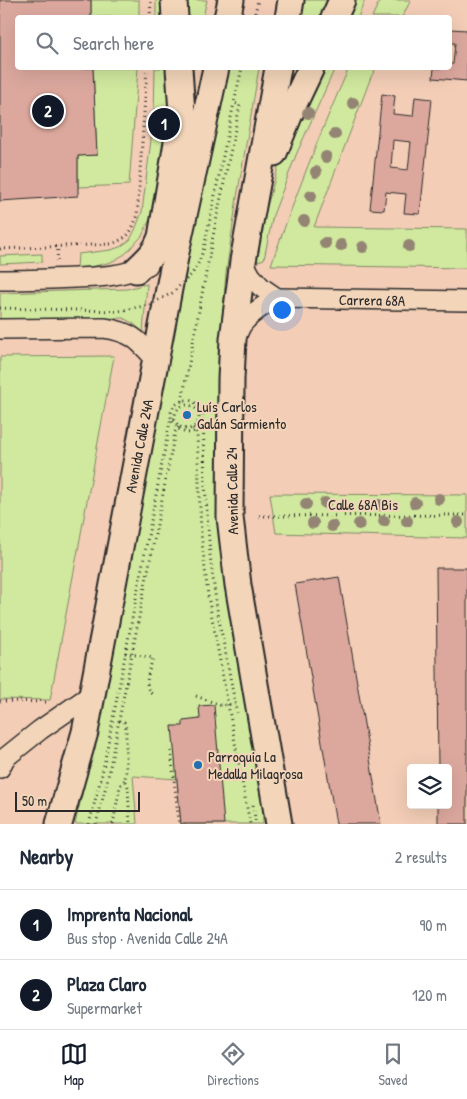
<!DOCTYPE html>
<meta charset="utf-8">
<style>
:root{--surface:#fff;--page:#f6f6f7;--text:#1f2937;--muted:#747a83;--line:#e0e1e3;--accent:#111827}
body{margin:0;font-family:"Patrick Hand",sans-serif;background:var(--page);color:var(--text)}
.controls{position:absolute;right:15px;bottom:15px;display:grid;overflow:hidden;border-radius:5px;box-shadow:0 5px 20px #0002}
.controls button{width:45px;height:45px;display:grid;place-items:center;padding:0;border:0;border-bottom:1px solid var(--line);background:var(--surface);color:var(--text);font:25px sans-serif}
.scale{position:absolute;left:15px;bottom:12px;width:125px;box-sizing:border-box;padding-left:5px;border:2px solid #2b2b2b;border-top:0;font-size:14px;line-height:18px;white-space:nowrap;color:#2b2b2b;-webkit-text-stroke:4px #f3d5b9;paint-order:stroke}
.you{position:absolute;left:281px;top:309px;width:18px;height:18px;margin:-12px;border:4px solid #fff;border-radius:50%;background:#1a73e8;box-shadow:0 0 0 8px #1a73e833}
.badge{display:grid;place-items:center;width:32px;height:32px;border-radius:50%;background:var(--accent);color:#fff;font-size:16px;font-weight:700}
.pin{position:absolute;translate:-50% -50%;border:2px solid #fff;box-shadow:0 1px 5px #0006}
.list{margin:0;padding:0;list-style:none}
h2{display:flex;justify-content:space-between;align-items:center;height:65px;margin:0;padding:0 20px;font-size:21px}
h2 small{font-size:16px;font-weight:400;color:var(--muted)}
.list li{display:grid;grid-template-columns:32px 1fr auto;gap:15px;align-items:center;box-sizing:border-box;height:70px;padding:0 20px;border-top:1px solid var(--line)}
.list b{display:block;font-size:19px;white-space:nowrap}
.list p{margin:0;font-size:16px;white-space:nowrap;color:var(--muted)}
.list em{font-size:16px;font-style:normal;color:var(--muted)}
.icon{flex:none;width:28px;height:28px;fill:none;stroke:currentColor;stroke-width:2;stroke-linecap:round;stroke-linejoin:round}
.map{position:relative;flex:none;width:467px;height:824px;overflow:hidden}
.search{position:absolute;background:var(--surface);box-shadow:0 5px 20px #0002;left:15px;right:15px;top:15px;height:55px;display:flex;align-items:center;gap:12px;box-sizing:border-box;padding:0 18px;border-radius:5px;color:var(--muted);font-size:19px}
.sheet{height:205px;background:var(--surface)}
nav{display:flex;justify-content:space-around;align-items:center;box-sizing:border-box;height:70px;border-top:1px solid var(--line);background:var(--surface);font-size:14px;color:var(--muted)}
nav a{display:grid;justify-items:center;gap:2px}
nav .on{color:var(--accent)}
.map>svg:first-child{display:block}
.green{fill:#d0e99e;stroke:#7e8a64}
.building{fill:#dca89e;stroke:#2b2b2b;fill-rule:evenodd}
.lines{fill:none;stroke-linecap:round;stroke-linejoin:round}
.minor-casing{stroke:#2b2b2b;stroke-width:22}
.major-casing{stroke:#2b2b2b;stroke-width:29}
.path{stroke:#2b2b2b;stroke-width:3;stroke-dasharray:1 4;stroke-linecap:butt}
.minor{stroke:#f3d5b9;stroke-width:19}
.major{stroke:#f3d5b9;stroke-width:25}
.path-bridge{stroke:#2b2b2b;stroke-width:3;stroke-dasharray:1 4;stroke-linecap:butt}
.tree{fill:#938473}
.poi-dot{fill:#1f6fb2;stroke:#f3d5b9;stroke-width:2}
.labels{text-anchor:middle;dominant-baseline:central;stroke-width:4;stroke-linejoin:round;paint-order:stroke}
.street-label{font-size:15px;fill:#2b2b2b;stroke:#f3d5b9}
.poi-label{font-size:15px;fill:#2b2b2b;stroke:#f3d5b9;text-anchor:start}
</style>
<div class="map">
<svg width="467" height="824" viewBox="0 0 467 824">
<rect width="100%" height="100%" fill="#f3cdb6"/>
<filter id="ink" filterUnits="userSpaceOnUse"><feTurbulence type="fractalNoise" baseFrequency=".02" numOctaves="2"/><feDisplacementMap in="SourceGraphic" scale="10" xChannelSelector="R" yChannelSelector="G"/><feConvolveMatrix kernelMatrix="1 2 1 2 8 2 1 2 1" color-interpolation-filters="sRGB"/></filter>
<g filter="url(#ink)">
<g class="green">
<rect x="91" y="0" width="48" height="17"/>
<polygon points="156,0 168,0 169,17 156,18"/>
<polygon points="180,0 207,0 203,17 181,17"/>
<polygon points="300,0 334,0 326,17 297,18"/>
<polygon points="354,0 365,0 358,17 345,18"/>
<polygon points="380,0 411,0 402,17 372,17"/>
<polygon points="93,68 138,68 129,185 78,187 78,156 97,155"/>
<polygon points="155,68 172,68 175,111 151,217 142,236 125,254 111,262 95,266 77,268 78,254 111,250 120,247 130,240 135,230 142,212 154,116"/>
<polygon points="227,68 259,68 237,197 226,273 220,347 218,431 262,797 263,824 181,824 177,779 133,776 137,824 75,824 95,739 170,346 208,157"/>
<polygon points="321,68 335,68 296,155 273,215 264,259 255,262 264,217 281,157"/>
<path d="M349 68H376L371 77 314 227 467 229V268L271 265C295 198 320 132 349 68Z"/>
<polygon points="42,254 42,262 0,264 0,256"/>
<polygon points="147,284 143,332 134,324 123,318 0,320 0,293 127,289"/>
<polygon points="114,356 50,700 0,699 0,357"/>
<polygon points="270,494 467,495 467,538 276,533"/>
</g>
<g class="building">
<polygon points="0,0 91,0 91,18 18,18 18,68 93,68 97,155 78,156 78,196 0,201"/>
<polygon points="450,29 467,30 467,81 433,78 434,68 450,68 450,64 453,64 455,43 450,43"/>
<path d="M382 94 395 96 393 114 413 116 415 97 432 99 420 214 404 213 406 194 386 192 384 210 370 209ZM393 140 411 142 408 170 391 168Z"/>
<polygon points="436,568 467,568 467,824 438,824 438,805 448,805 448,768 438,768"/>
<polygon points="339,577 381,824 336,824 295,584"/>
<polygon points="214,705 224,824 181,824 172,726 183,726 183,721 200,719 199,706"/>
</g>
<g class="lines">
<defs>
<g id="minor">
<polyline points="243,261 251,276 261,287 277,298"/>
<path d="M0 280C25 280 50 279 75 278 102 277 123 276 148 265"/>
<path d="M0 329 104 328C132 332 138 340 156 360"/>
<path d="M236 338C237 334 239 330 241 326 249 314 264 305 277 298L467 301"/>
<polyline points="0,768 5,758 40,730 92,694"/>
</g>
<g id="major">
<polyline points="174,0 175,18"/>
<polyline points="227,18 231,0"/>
<polyline points="288,18 291,0"/>
<polyline points="334,18 342,0"/>
<polyline points="179,68 182,113 182,130"/>
<polyline points="278,68 243,261 233,339 231,379 230,517 238,585 279,824"/>
<polyline points="274,153 293,106 311,68"/>
<path d="M136 270C149 258 155 253 161 237L182 113"/>
<polyline points="59,824 85,732 176,252 216,68"/>
</g>
</defs>
<use href="#minor" class="minor-casing"/>
<use href="#major" class="major-casing"/>
<g class="path">
<polyline points="150,18 151,0"/>
<polyline points="254,18 258,0"/>
<path d="M0 249 112 244C130 236 130 234 137 217L147 68"/>
<polyline points="57,261 58,246"/>
<polyline points="182,401 212,241 240,105 234,103 242,68"/>
<circle cx="187" cy="417" r="12"/>
<path d="M203 420C191 452 154 415 180 402 191 396 201 405 203 416L205 484 210 555 217 609 237 713"/>
<polyline points="193,428 197,433 201,533 208,596 250,824"/>
<polyline points="259,516 467,515"/>
<path d="M125 653 153 658C150 669 142 686 152 694"/>
<polyline points="196,696 220,705 236,704"/>
<polyline points="0,701 49,702"/>
<polyline points="119,721 124,722 126,728 126,772 125,779 128,787 130,824"/>
<polyline points="171,751 179,824"/>
<polyline points="253,805 256,824"/>
<polyline points="89,824 102,774 115,708 170,422 175,418"/>
<polyline points="96,824 107,782 175,432 179,426"/>
<polyline points="113,824 120,786 125,779"/>
</g>
<use href="#minor" class="minor"/>
<use href="#major" class="major"/>
<polyline class="path-bridge" points="0,308 119,311 149,305 172,293 192,274 199,262 204,248 234,103"/>
</g>
<g class="tree">
<circle cx="353" cy="103" r="6"/>
<circle cx="308" cy="113" r="6"/>
<circle cx="335" cy="134" r="6"/>
<circle cx="326" cy="157" r="6"/>
<circle cx="316" cy="172" r="6"/>
<circle cx="311" cy="196" r="6"/>
<circle cx="304" cy="221" r="6"/>
<circle cx="325" cy="243" r="6"/>
<circle cx="341" cy="245" r="6"/>
<circle cx="409" cy="246" r="6"/>
<circle cx="363" cy="247" r="6"/>
<circle cx="439" cy="499" r="6"/>
<circle cx="325" cy="503" r="6"/>
<circle cx="415" cy="503" r="6"/>
<circle cx="306" cy="504" r="6"/>
<circle cx="379" cy="505" r="6"/>
<circle cx="384" cy="521" r="6"/>
<circle cx="407" cy="521" r="6"/>
<circle cx="458" cy="522" r="6"/>
<circle cx="313" cy="523" r="6"/>
<circle cx="359" cy="524" r="6"/>
<circle cx="332" cy="526" r="6"/>
</g>
</g>
<g class="poi-dot">
<circle cx="187" cy="415" r="5"/>
<circle cx="198" cy="765" r="5"/>
</g>
<g class="labels">
<g class="street-label">
<text transform="translate(372 300) rotate(1)">Carrera 68A</text>
<text transform="translate(139 446) rotate(-79)">Avenida Calle 24A</text>
<text transform="translate(232 491) rotate(-91)">Avenida Calle 24</text>
<text x="363" y="504">Calle 68A Bis</text>
</g>
<g class="poi-label">
<text x="197" y="406">Luís Carlos<tspan x="197" dy="17">Galán Sarmiento</tspan></text>
<text x="208" y="756">Parroquia La<tspan x="208" dy="17">Medalla Milagrosa</tspan></text>
</g>
</g>
</svg>
<div class="controls">
<button><svg class="icon" aria-label="layers" viewBox="0 0 24 24"><path d="M12 4l9 5-9 5-9-5zM3 14l9 5 9-5"/></svg></button>
</div>
<div class="scale">50 m</div>
<div class="you"></div>
<div class="pin badge" style="left:164px;top:124px">1</div>
<div class="pin badge" style="left:48px;top:111px">2</div>
<div class="search"><svg class="icon" aria-label="search" viewBox="0 0 24 24"><circle cx="10" cy="10" r="6"/><path d="M15 15l6 6"/></svg>Search here</div>
</div>
<section class="sheet">
<h2>Nearby<small>2 results</small></h2>
<ul class="list">
<li><span class="badge">1</span><div><b>Imprenta Nacional</b><p>Bus stop · Avenida Calle 24A</p></div><em>90 m</em></li>
<li><span class="badge">2</span><div><b>Plaza Claro</b><p>Supermarket</p></div><em>120 m</em></li>
</ul>
</section>
<nav>
<a class="on"><svg class="icon" aria-label="map" viewBox="0 0 24 24"><path d="M3 6l6-2 6 2 6-2v14l-6 2-6-2-6 2zM9 4v14M15 6v14"/></svg>Map</a>
<a><svg class="icon" aria-label="directions" viewBox="0 0 24 24"><path d="M12 3l9 9-9 9-9-9zM9 14v-3h6M13 9l2 2-2 2"/></svg>Directions</a>
<a><svg class="icon" aria-label="saved" viewBox="0 0 24 24"><path d="M7 4h10v16l-5-4-5 4z"/></svg>Saved</a>
</nav>
